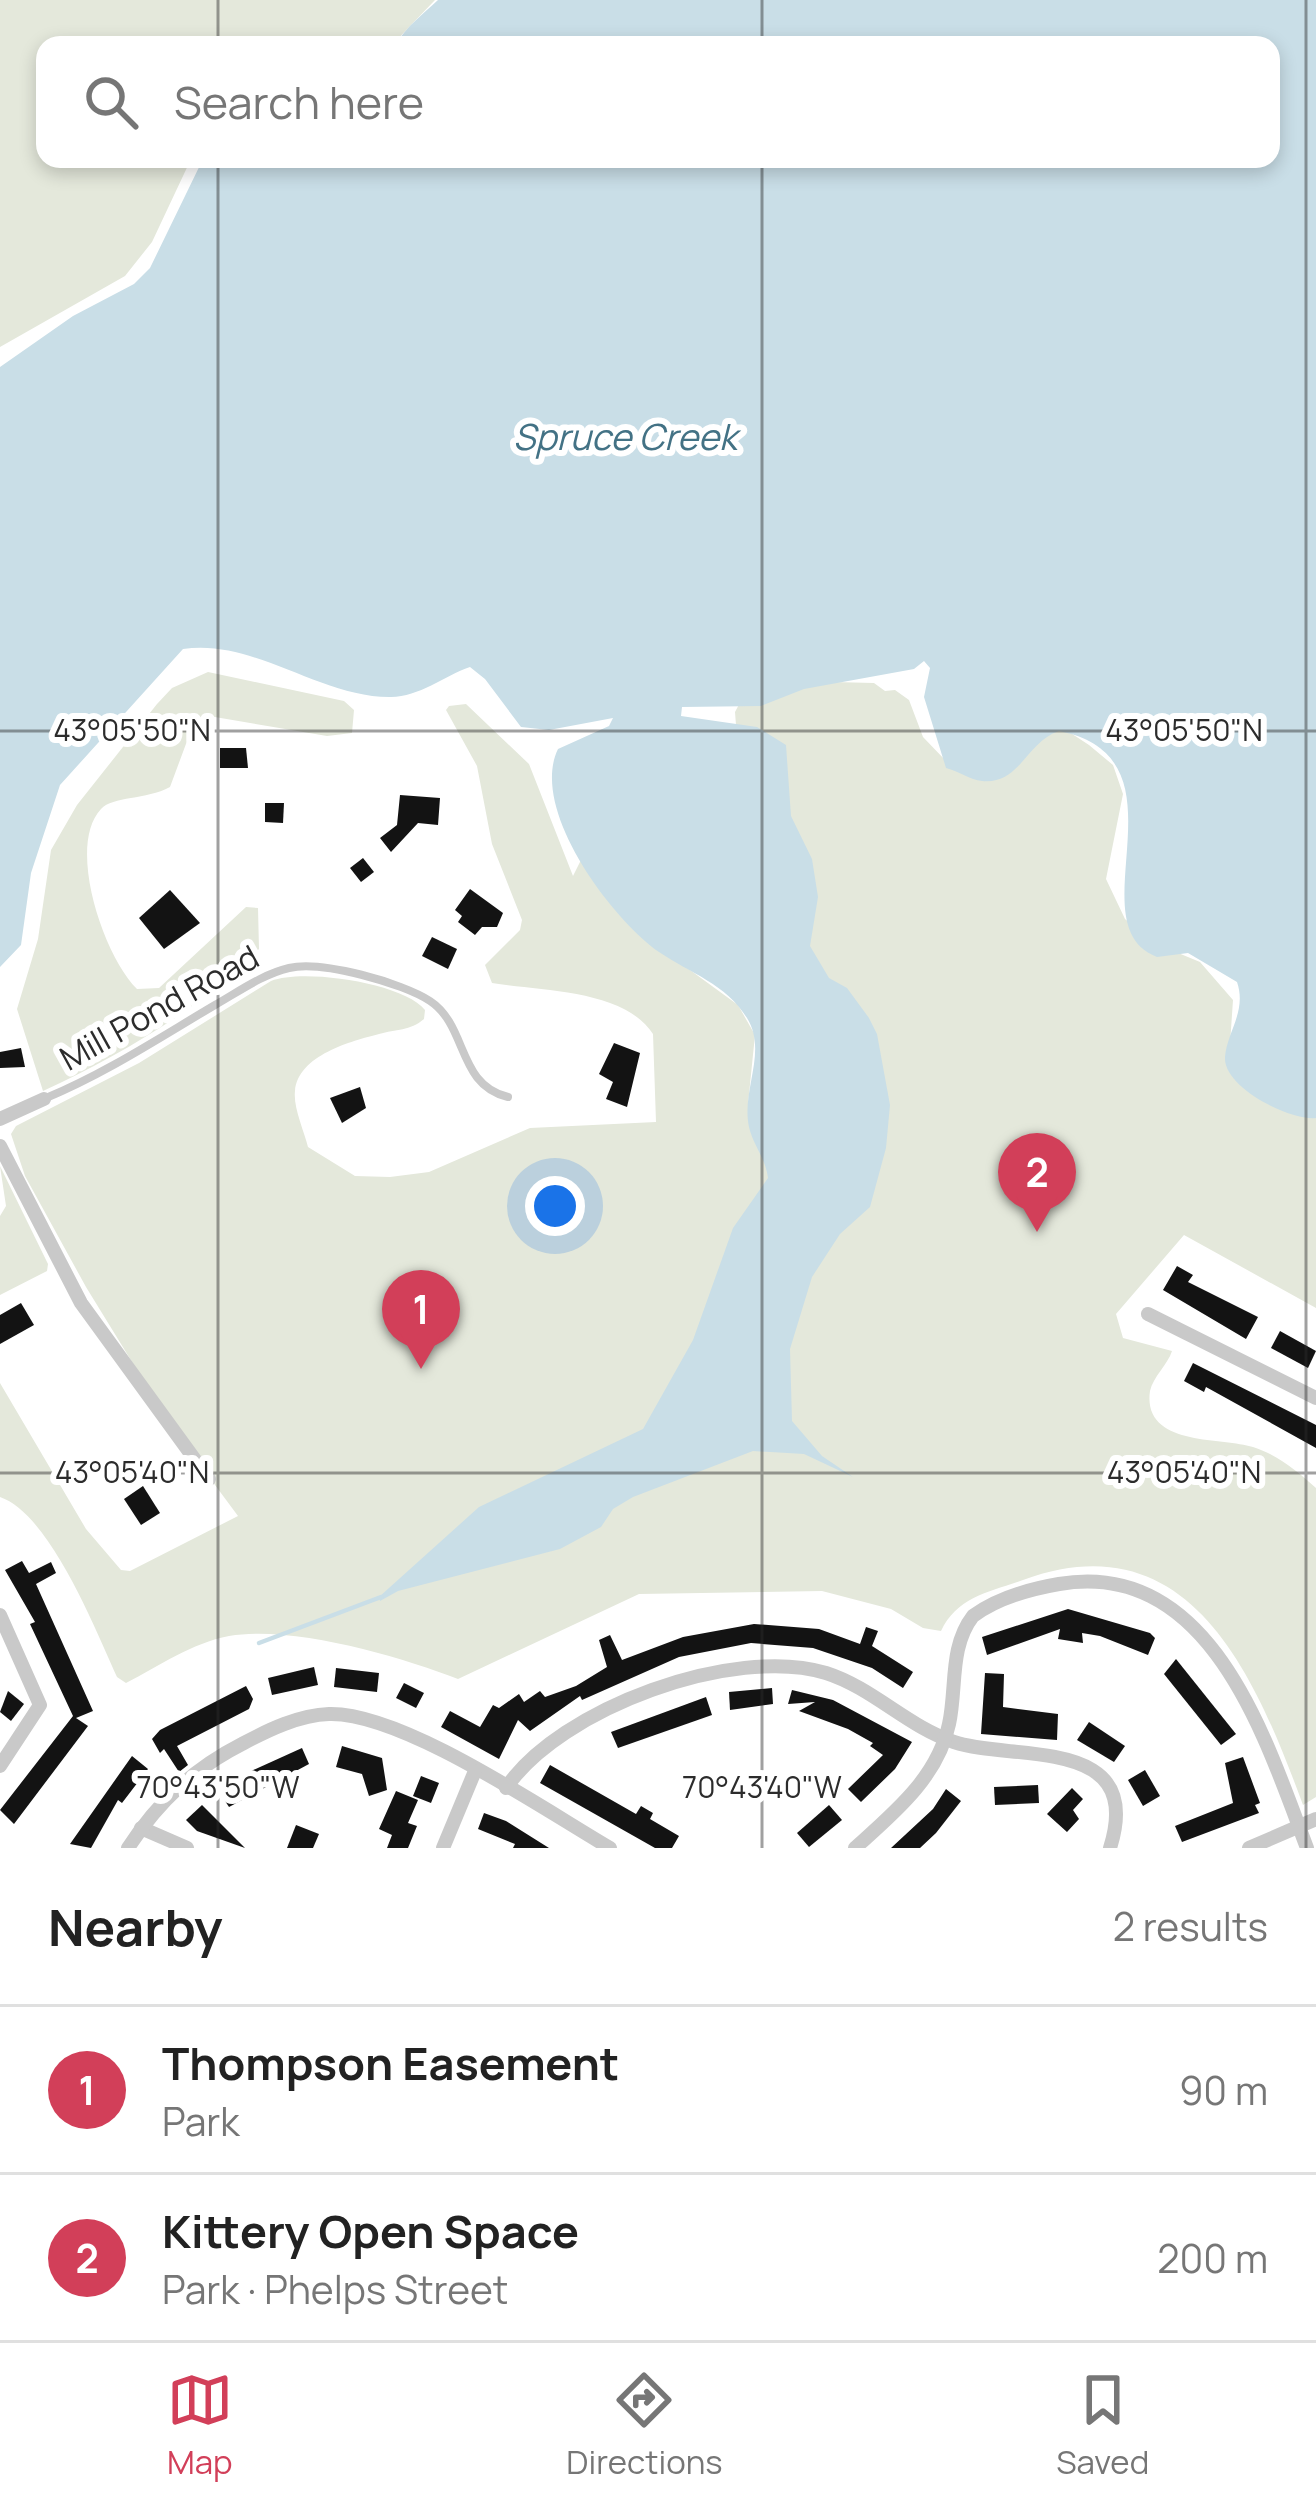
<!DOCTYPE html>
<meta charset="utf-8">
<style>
:root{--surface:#fff;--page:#f6f6f6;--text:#222;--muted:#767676;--line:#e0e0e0;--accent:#d23f59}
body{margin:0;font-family:Manrope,sans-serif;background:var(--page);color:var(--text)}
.you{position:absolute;left:555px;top:1206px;width:42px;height:42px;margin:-30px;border:9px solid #fff;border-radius:50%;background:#1a73e8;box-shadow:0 0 0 18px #1a73e833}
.badge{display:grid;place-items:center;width:78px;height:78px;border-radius:50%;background:var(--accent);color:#fff;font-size:39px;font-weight:700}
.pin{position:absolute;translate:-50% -99px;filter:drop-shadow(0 3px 6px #0008)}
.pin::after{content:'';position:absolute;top:63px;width:42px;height:36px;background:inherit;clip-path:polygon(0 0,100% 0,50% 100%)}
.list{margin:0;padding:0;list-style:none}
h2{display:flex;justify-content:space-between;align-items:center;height:156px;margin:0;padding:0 48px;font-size:51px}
h2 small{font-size:39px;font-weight:400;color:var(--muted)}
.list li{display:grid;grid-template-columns:78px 1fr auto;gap:36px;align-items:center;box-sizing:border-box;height:168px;padding:0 48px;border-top:3px solid var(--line)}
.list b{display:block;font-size:45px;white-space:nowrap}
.list p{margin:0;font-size:39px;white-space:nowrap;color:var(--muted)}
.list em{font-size:39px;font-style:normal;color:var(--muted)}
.icon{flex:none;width:66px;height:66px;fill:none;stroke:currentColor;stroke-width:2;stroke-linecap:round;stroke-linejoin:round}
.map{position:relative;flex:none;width:1316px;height:1848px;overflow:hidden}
.search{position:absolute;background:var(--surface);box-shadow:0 6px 18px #0003;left:36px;right:36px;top:36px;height:132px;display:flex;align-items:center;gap:30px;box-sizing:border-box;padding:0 42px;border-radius:24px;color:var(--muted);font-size:45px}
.sheet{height:492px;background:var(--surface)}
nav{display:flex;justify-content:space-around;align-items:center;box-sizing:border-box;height:168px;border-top:3px solid var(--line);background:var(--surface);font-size:33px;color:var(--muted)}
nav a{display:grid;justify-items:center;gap:6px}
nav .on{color:var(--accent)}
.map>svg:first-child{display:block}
.green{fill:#e4e8db}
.water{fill:#c9dee7}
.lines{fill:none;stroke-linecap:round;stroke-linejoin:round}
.stream{stroke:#c9dee7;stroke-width:4.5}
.building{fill:#131313}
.service{stroke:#c9c9c9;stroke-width:8}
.minor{stroke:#c9c9c9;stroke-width:14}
.ticks{fill:none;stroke:#2c2c2c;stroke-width:3;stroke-opacity:0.45}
.labels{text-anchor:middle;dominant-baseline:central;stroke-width:12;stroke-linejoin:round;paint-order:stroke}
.street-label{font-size:33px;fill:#2c2c2c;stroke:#fff}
.water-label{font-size:36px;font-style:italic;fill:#437285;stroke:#fff}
.ticks-label{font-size:30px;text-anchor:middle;fill:#2c2c2c;stroke:#fff;stroke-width:12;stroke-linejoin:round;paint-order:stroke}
</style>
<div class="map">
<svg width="1316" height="1848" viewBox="0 0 1316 1848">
<rect width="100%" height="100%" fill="#fff"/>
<g class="green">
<polygon points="0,0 435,0 392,45 45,45 45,159 191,159 152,242 125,276 0,347"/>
<path d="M208 672 344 701 354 710 352 733 327 736 209 716 193 725 170 787C146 800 113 796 101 809 66 846 104 957 137 989L159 988 246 907 258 908 259 949C202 1008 117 1057 43 1091L17 1009 38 939 51 850 77 805 157 704 172 688Z"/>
<path d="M752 680 874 683 885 691 895 690 909 700 923 737 947 762 1037 731 1063 728 1089 745 1113 765 1123 794 1106 879 1125 919 1154 943 1200 962 1233 1000 1230 1044 1249 1060H1316V1308L1184 1235 1116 1314 1123 1338 1172 1351C1168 1364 1153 1377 1150 1391 1142 1447 1222 1437 1253 1447 1278 1455 1297 1471 1316 1488V1797L1303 1805C1256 1678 1191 1518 1023 1580 989 1592 957 1597 941 1631L923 1628 891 1609 822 1591 639 1594 458 1679C399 1656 292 1625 229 1636 192 1643 159 1666 126 1683L117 1677C96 1631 50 1514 0 1497V1383L86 1529 121 1570 130 1571 238 1516 172 1427 86 1287 25 1176 11 1134 16 1126 139 1063 271 981C303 968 404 983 425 1010L424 1019C410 1031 396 1029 379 1034 352 1041 298 1055 295 1091 293 1107 304 1131 308 1147L355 1176 390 1177 429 1172 530 1128 656 1122 653 1034C624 989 540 991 492 983L485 965 520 930 522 920 492 844 477 766 446 710 449 706 466 704 529 764 573 876 581 860 631 927 738 1005 755 1035 748 1104 768 1147 735 712Z"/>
<polygon points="0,1166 48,1264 47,1271 0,1295 0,1216 6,1206"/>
</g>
<path class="water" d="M438 0H1316V1118C1291 1121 1223 1088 1225 1057 1227 1032 1247 1011 1237 982L1188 953 1157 957C1073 925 1195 758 1059 731 1026 742 1020 785 982 781 970 780 959 771 946 768L924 697 930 668 924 661 914 669 804 689 761 706 682 707 681 716 757 727 786 745 791 816 812 859 818 897 810 946 829 978 847 988 869 1018 877 1034 890 1105 886 1148 870 1207 840 1234 812 1277 790 1349 792 1421 822 1456 853 1477 804 1454 753 1451 633 1497 613 1509 601 1527 560 1549 398 1591 380 1601 379 1597 479 1507 643 1429 693 1340 733 1228 768 1178C766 1159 753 1145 749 1127 741 1090 768 1052 747 1018 726 984 690 973 659 952 611 918 529 809 558 749L609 726 613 718 549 730 521 727 485 679 470 667C444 676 419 697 391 697 321 698 253 638 183 649L60 785 31 873 21 945 0 967V367L73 316 134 284 150 268 203 159H1271V45H395C407 26 423 14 438 0Z"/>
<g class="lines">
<polyline class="stream" points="259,1643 381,1597"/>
</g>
<g class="building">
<polygon points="220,748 246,748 248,768 220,768"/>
<polygon points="400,795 440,798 438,825 418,823 391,852 380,838 397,825"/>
<polygon points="265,803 284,803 283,823 265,822"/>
<polygon points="363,858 374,872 361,882 350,868"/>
<polygon points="470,889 503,913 497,927 482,927 475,935 458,922 462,916 455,910"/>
<polygon points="170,890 200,923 164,949 139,918"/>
<polygon points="432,937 457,949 448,969 422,956"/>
<polygon points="614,1043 640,1053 627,1107 606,1099 613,1082 599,1074"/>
<polygon points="21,1048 25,1067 0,1068 0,1052"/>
<polygon points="360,1087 366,1108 342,1123 330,1098"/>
<polygon points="1177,1266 1193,1275 1188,1282 1258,1317 1246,1339 1163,1290"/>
<polygon points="21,1303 34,1325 0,1344 0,1315"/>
<polygon points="1280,1331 1316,1351 1308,1368 1271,1348"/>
<polygon points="1193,1363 1316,1425 1316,1448 1206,1387 1204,1392 1184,1381"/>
<polygon points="143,1486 160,1513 141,1525 124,1499"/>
<polygon points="22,1561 29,1573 51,1562 56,1573 36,1584 93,1711 76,1718 88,1726 14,1824 0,1810 73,1716 30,1624 35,1622 5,1570"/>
<polygon points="1068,1609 1150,1633 1155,1638 1148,1655 1100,1636 1082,1633 1083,1643 1058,1639 1060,1629 987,1655 982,1637"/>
<polygon points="754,1624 819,1629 860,1644 866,1627 878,1631 872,1646 913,1672 903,1688 872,1668 813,1648 751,1643 679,1657 582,1700 580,1696 530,1731 518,1720 499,1759 441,1727 450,1711 480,1727 493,1705 499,1708 519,1694 524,1702 540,1691 545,1697 576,1686 607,1667 599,1640 610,1635 622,1660 683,1637"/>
<polygon points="1176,1659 1236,1734 1221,1745 1164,1674"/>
<polygon points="314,1667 318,1685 272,1695 268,1678"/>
<polygon points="336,1668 379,1673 377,1692 334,1687"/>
<polygon points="985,1673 1004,1674 1003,1707 1058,1714 1057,1740 981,1734"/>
<polygon points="404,1683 424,1693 416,1708 396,1698"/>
<polygon points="246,1686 253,1699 249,1709 177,1746 188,1765 179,1772 164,1749 160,1753 152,1739 160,1730"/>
<polygon points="772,1688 773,1704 730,1710 729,1692"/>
<polygon points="792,1690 833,1700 912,1742 895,1769 861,1802 848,1789 883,1755 870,1746 873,1743 848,1729 799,1711 815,1702 788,1704"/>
<polygon points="8,1691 24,1704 11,1721 0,1712"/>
<polygon points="706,1697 712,1715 618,1748 611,1732"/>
<polygon points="1089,1722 1125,1746 1114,1762 1077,1740"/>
<polygon points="342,1746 382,1758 387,1790 369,1796 362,1774 336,1767"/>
<polygon points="302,1748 309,1764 229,1807 216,1787"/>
<polygon points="132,1756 148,1769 122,1803 118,1800 91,1848 70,1844"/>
<polygon points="1243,1757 1260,1803 1255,1805 1259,1813 1182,1842 1175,1826 1233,1803 1225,1763"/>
<polygon points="550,1765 636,1814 641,1806 653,1813 650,1819 679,1836 672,1848 655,1848 540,1783"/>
<polygon points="1145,1770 1160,1796 1143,1806 1128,1780"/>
<polygon points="421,1776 439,1783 431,1803 413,1796"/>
<polygon points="1038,1785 1039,1803 995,1805 994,1787"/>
<polygon points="1072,1788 1083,1799 1073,1810 1079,1819 1067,1832 1047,1814"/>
<polygon points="946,1789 961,1801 936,1833 920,1848 891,1848 933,1809"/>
<polygon points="396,1791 418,1800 408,1823 417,1826 408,1848 387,1848 392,1835 379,1829"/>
<polygon points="202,1805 245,1848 197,1831 186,1820"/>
<polygon points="829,1805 842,1820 809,1847 797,1833"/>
<polygon points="484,1813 506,1821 549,1848 513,1848 515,1844 478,1829"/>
<polygon points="296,1825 319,1834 313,1848 287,1848"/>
</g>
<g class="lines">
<path class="service" d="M46 1098C106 1073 159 1038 215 1005 238 992 263 974 289 968 321 960 403 983 430 1001 468 1026 457 1085 508 1097"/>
<g class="minor">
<polyline points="0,1119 44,1099"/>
<polyline points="0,1146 81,1303 209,1479"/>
<polyline points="1148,1314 1316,1398"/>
<polyline points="0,1615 40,1705 0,1766"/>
<path d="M506 1788C560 1708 734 1645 826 1673 873 1688 908 1727 954 1742 1012 1762 1146 1734 1110 1848"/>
<polyline points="141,1828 187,1848"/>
<path d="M128 1848C158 1802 193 1769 242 1744 268 1730 299 1715 329 1714 402 1712 543 1809 610 1848"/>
<polyline points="443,1848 475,1771"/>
<path d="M855 1848C894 1813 938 1777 949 1724 957 1688 949 1647 973 1616 996 1599 1030 1589 1059 1584 1211 1558 1266 1740 1307 1848"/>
<polyline points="1249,1848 1316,1819"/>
</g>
</g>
<path class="ticks" d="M218 0V45M762 0V45M1306 0V1848M218 159V1848M762 159V1848M0 731H1316M0 1473H1316"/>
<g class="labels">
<g class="street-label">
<text transform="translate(159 1007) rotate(-29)">Mill Pond Road</text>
</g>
<g class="water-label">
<text x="625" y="436">Spruce Creek</text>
</g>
</g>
<g class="ticks-label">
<text x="132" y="741">43°05'50"N</text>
<text x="1184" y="741">43°05'50"N</text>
<text x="132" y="1483">43°05'40"N</text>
<text x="1184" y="1483">43°05'40"N</text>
<text x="218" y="1798">70°43'50"W</text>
<text x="762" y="1798">70°43'40"W</text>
</g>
</svg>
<div class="you"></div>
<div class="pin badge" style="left:421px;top:1369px">1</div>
<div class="pin badge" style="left:1037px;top:1232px">2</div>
<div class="search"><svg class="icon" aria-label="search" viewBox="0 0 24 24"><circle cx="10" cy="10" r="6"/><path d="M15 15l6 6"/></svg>Search here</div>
</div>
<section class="sheet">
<h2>Nearby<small>2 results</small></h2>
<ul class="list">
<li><span class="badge">1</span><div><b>Thompson Easement</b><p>Park</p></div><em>90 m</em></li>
<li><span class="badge">2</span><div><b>Kittery Open Space</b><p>Park · Phelps Street</p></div><em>200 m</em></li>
</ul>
</section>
<nav>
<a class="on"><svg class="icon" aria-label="map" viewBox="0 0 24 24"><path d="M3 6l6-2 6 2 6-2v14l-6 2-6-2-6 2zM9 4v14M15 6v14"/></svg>Map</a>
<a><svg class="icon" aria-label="directions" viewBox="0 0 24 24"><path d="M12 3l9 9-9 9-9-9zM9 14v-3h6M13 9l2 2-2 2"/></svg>Directions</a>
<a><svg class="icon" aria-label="saved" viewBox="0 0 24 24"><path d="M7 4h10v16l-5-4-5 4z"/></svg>Saved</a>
</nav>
